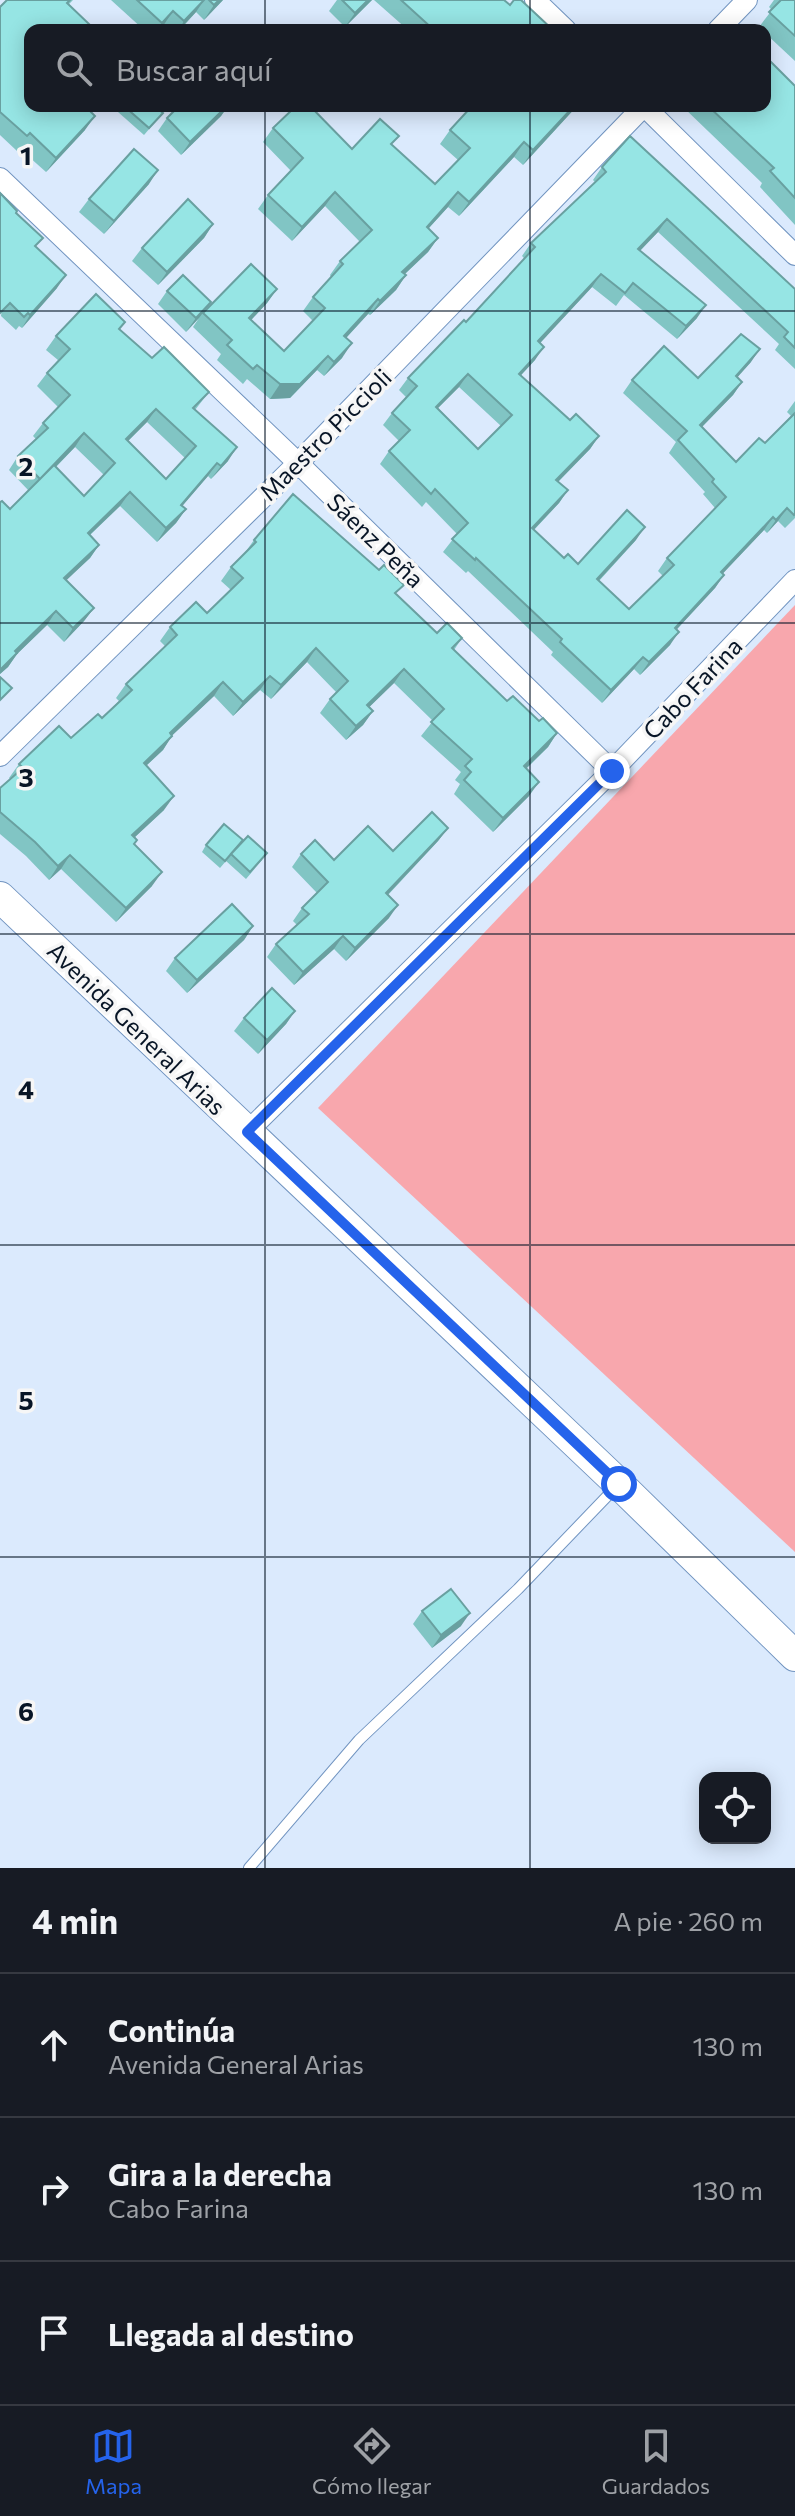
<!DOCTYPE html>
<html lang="es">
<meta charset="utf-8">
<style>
:root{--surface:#171b24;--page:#20242c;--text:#f1f3f6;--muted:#9ea1a6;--line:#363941;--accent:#2563eb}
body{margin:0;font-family:Commissioner,sans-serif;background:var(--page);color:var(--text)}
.controls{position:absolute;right:24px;bottom:24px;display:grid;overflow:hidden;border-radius:16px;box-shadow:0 4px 20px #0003}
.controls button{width:72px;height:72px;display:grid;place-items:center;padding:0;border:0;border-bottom:2px solid var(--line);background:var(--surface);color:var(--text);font:40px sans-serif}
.stop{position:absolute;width:24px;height:24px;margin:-18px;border:6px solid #2563eb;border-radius:50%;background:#fff}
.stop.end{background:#2563eb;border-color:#fff;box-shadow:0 2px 8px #0008}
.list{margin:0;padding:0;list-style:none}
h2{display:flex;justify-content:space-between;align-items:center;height:104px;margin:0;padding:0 32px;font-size:34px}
h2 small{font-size:26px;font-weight:400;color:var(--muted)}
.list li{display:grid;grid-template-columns:52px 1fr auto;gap:24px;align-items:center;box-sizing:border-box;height:144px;padding:0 32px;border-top:2px solid var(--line)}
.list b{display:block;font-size:30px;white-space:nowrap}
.list p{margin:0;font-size:26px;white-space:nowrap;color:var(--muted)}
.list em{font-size:26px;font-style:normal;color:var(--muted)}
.icon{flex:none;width:44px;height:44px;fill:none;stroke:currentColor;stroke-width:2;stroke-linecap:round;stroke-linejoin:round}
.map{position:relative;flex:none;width:795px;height:1868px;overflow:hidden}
.search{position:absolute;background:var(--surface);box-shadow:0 4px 20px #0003;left:24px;right:24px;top:24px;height:88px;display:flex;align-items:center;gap:20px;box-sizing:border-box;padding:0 28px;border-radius:16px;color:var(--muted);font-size:30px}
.sheet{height:536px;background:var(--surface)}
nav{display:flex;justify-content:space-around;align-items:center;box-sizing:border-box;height:112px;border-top:2px solid var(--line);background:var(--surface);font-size:22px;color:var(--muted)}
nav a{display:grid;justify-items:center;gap:4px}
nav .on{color:var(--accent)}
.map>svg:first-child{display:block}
.green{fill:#f8a7ad}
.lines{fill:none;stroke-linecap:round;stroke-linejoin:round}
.service-casing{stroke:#7194c0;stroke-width:12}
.minor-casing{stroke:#7194c0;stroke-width:22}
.secondary-casing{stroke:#7194c0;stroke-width:32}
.service{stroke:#fff;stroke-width:10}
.minor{stroke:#fff;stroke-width:20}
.secondary{stroke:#fff;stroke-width:30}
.wall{fill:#81c5c4;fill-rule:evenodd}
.shaded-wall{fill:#69a0a0}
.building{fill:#96e5e4;stroke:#69a0a0;stroke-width:2;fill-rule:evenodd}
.route{stroke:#2563eb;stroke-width:10}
.grid{fill:none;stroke:#081526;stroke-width:2;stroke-opacity:0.55}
.labels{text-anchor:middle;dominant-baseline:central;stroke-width:7;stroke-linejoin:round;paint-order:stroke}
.street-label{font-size:24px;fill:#081526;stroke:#f6f6f6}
.grid-label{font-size:26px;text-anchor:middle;font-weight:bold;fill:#081526;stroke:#f6f6f6;stroke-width:7;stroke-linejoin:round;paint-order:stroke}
</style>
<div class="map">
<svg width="795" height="1868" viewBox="0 0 795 1868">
<rect width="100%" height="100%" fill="#dbeafd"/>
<polygon class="green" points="795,605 795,1552 318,1108"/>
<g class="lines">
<defs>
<polyline id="service" points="249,1868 359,1740 518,1589 616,1487"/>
<g id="minor">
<polyline points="535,0 566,30"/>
<polyline points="718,30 747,0"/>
<polyline points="644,106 795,255"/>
<polyline points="0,178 298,463 612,771"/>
<polyline points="0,756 298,463 644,106"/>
<polyline points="247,1132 612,771 795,580"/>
</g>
<polyline id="secondary" points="0,897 619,1484 795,1656"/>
</defs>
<use href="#service" class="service-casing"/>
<use href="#minor" class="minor-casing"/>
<use href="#secondary" class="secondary-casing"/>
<use href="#service" class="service"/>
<use href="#minor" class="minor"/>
<use href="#secondary" class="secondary"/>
</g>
<g class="wall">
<polygon points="7,0 73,0 68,5 30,30 85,130 46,172 19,148 17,151 0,135 0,7"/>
<polygon points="111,0 223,0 204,20 196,12 180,30 168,30 163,26 159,30 144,30"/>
<polygon points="337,0 372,0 345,27 329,11"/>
<polygon points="374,0 504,0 510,5 553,30 408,30"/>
<polygon points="774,0 795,0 795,61 765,33 765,30 762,30 759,27 772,10 769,7"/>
<polygon points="795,86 795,225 760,187 762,183 682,106 765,106"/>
<polygon points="123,106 155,106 163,113 144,135 118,112"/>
<polygon points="179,106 228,106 221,116 181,155 158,131 167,118"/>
<polygon points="472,106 577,106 523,165 514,157 459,216 448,207 428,229 438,238 428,252 405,274 406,275 396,290 370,315 368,314 346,338 342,358 324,376 317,370 290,398 270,399 247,379 243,384 217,360 221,354 193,327 199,318 186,332 158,304 167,291 206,310 277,289 267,303 251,320 284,351 313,321 303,311 313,297 331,277 330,275 340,261 360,242 325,206 292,241 258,209 268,195 291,171 263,142 273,128 352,149 392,146 435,184 458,160 440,144 450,130"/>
<path d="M602 167 795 289V369L775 350 779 344 658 232 640 251 697 318 677 339 624 295 616 306 592 287 540 343 535 360 521 375 570 420 599 436 590 449 558 482 568 490 559 503 534 530 564 558 578 564 636 540 599 581 629 609 663 576 658 571 667 558 715 508 703 494 705 492 669 453 676 442 623 393 632 380 698 378 751 362 737 377 742 382 733 395 702 427 736 462 765 443 791 416 787 412 795 401V518L785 528 778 521 767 533 764 530 722 574 724 575 715 588 676 630 670 645 640 675 634 669 602 703 551 655 553 652 468 571 466 573 443 552 457 534 426 502 422 507 380 464 389 451 399 441 383 425 392 413 406 397 399 390 408 378 466 322 525 259 522 256 531 243 595 182 593 180ZM459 387 501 426 478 449 438 408Z"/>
<polygon points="149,184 104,234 79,212 89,199"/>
<polygon points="16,213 36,248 57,288 22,328 19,326 16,330 1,316"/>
<polygon points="213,224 204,238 158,285 132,261 142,248"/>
<path d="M120 330 152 358 209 392 195 410 228 461 211 479 208 476 182 506 186 509 176 523 157 542 120 506 90 535 99 545 90 558 66 580 94 608 84 621 64 642 47 625 17 654 8 667 0 674V502L10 509 29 491 9 470 18 456 36 439 33 436 43 423 58 407 37 386 47 373 58 360 46 350 56 336ZM147 422 185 458 166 479 128 441ZM75 447 104 475 84 496 56 467Z"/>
<polygon points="254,540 396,595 437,633 462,638 454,650 507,701 557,733 548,747 526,769 529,796 493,832 454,794 460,784 455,780 461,772 421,736 433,721 394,683 369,707 373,711 363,725 346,740 320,713 330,699 336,692 307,662 271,699 260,690 233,716 214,696 172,735 163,750 146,766 164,810 135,837 137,840 134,844 152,886 116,922 61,869 49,880 26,856 0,834 0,788 10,779 9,778 19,764 71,738 102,718 119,701 116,698 126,684 165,646 160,641 170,627 207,613 231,590 221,581 231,567 244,554"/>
<polygon points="448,828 438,841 388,895 389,918 346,961 334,949 294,985 267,957 276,944 297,925 293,921 302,908 317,893 292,867 301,854 334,860 393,851"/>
<polygon points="243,840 262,860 246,879 226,861 220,868 202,852 206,845"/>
<polygon points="253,926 244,940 187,993 166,971 175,958"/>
<polygon points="295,1011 286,1024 258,1054 234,1031 244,1018"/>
<polygon points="422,1611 461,1626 432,1648 413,1624"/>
</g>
<g class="shaded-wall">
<polygon points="204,0 196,12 179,30 184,21"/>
<polygon points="219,0 223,0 204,20 214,5"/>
<polygon points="368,0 372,0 345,27 355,13"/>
<polygon points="173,11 163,26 157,30 162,23"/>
<polygon points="227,106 228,106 221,116 181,155 190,142"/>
<polygon points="574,106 577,106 523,165 533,150"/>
<polygon points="95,116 85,130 46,172 56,158"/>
<polygon points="524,142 514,157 459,216 469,202"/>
<polygon points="158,170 149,184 104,234 114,221"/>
<polygon points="335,192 325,206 292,241 302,227"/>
<polygon points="458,192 448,207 417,241 427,227"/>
<polygon points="667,219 658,232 629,262 638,249"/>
<polygon points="213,224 204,238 158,285 167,272"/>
<polygon points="438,238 428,252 392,286 402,272"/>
<polygon points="601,274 592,287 530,354 538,341"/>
<polygon points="66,275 57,288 22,328 30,315"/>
<polygon points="406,275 396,290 370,315 380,301"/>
<polygon points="277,289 267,303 239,333 249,318"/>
<polygon points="378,299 368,314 334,351 344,336"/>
<polygon points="211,302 199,318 186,332 196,318"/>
<polygon points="706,305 697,318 677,339 686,326"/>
<polygon points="352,343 342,358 324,376 334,362"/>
<polygon points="544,347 535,360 510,387 519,374"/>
<polygon points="760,349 751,362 727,389 736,376"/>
<polygon points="328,356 317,370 290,398 270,399 280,384"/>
<polygon points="468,374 459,387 427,419 436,407"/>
<polygon points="742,382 733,395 691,438 700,425"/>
<polygon points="156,409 147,422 117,452 126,439"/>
<polygon points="84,433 75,447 31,492 40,479"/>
<polygon points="599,436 590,449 547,493 556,480"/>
<polygon points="237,447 228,461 211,479 221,466"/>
<polygon points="217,463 208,476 172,518 181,505"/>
<polygon points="568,490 559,503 523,541 532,528"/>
<polygon points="130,492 120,506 78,546 88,533"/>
<polygon points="787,508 778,521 767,533 776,520"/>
<polygon points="186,509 176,523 157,542 166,528"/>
<polygon points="773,517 764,530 712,585 721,572"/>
<polygon points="645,527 636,540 588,592 597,579"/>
<polygon points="99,545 90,558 55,591 64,578"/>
<polygon points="724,575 715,588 666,641 675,628"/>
<polygon points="94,608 84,621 64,642 73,628"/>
<polygon points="56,611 47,625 17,654 8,667 0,674 0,670 15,651"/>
<polygon points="679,632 670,645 640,675 649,662"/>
<polygon points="316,648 307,662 271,699 281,685"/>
<polygon points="643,657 634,669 602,703 611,690"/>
<polygon points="404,669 394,683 357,719 367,705"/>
<polygon points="270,676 260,690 233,716 243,702"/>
<polygon points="223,682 214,696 160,747 170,733"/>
<polygon points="373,711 363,725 346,740 356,726"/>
<polygon points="557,733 548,747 514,780 524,766"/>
<polygon points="172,736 163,750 134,777 144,763"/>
<polygon points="539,782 529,796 493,832 503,818"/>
<polygon points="174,796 164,810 122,849 132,835"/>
<polygon points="448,828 438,841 377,906 386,893"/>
<polygon points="70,855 61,869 49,880 58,866"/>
<polygon points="162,872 152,886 116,922 126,908"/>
<polygon points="398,905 389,918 346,961 355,948"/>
<polygon points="253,926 244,940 187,993 197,980"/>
<polygon points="343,936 334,949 294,985 303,972"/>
<polygon points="295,1011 286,1024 258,1054 267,1040"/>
<polygon points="470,1613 461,1626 432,1648 441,1635"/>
</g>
<g class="building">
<polygon points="7,0 70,0 67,3 89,24 86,27 89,30 30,30 30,106 85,106 95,116 56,158 30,133 27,136 0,112 0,7"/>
<polygon points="137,0 204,0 184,21 173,11 162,23"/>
<polygon points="209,0 219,0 214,5"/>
<polygon points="342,0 368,0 355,13"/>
<polygon points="401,0 504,0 510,5 514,0 521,0 553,30 472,30 467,26 463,30 434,30"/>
<polygon points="781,0 795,0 795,36 769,12"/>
<polygon points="765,56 795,86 795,198 770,171 774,168 708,106 765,106"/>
<polygon points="124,106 155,106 163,113 149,128"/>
<polygon points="179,106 227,106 190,142 167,118"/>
<polygon points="296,106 310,106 352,149 380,119 399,136 391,144 435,184 470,148 450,130 472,106 574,106 533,150 524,142 469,202 458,192 427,227 438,238 402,272 406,275 380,301 378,299 344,336 352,343 334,362 328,356 300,384 280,384 257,365 253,369 227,345 232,340 203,313 251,264 277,289 249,318 284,351 325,308 313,297 343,264 340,261 372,230 335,192 302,227 268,195 303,158 273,128"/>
<path d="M630 136 795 289V348L784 337 788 332 667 219 638 249 706 305 686 326 633 283 625 293 601 274 538 341 544 347 519 374 570 420 576 414 599 436 556 480 568 490 532 528 564 558 568 554 578 564 627 510 645 527 597 579 629 609 674 565 667 558 726 497 712 482 714 479 678 440 687 431 632 380 664 346 698 378 741 334 760 349 736 376 742 382 700 425 736 462 759 438 765 443 795 413V514L794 515 787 508 776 520 773 517 721 572 724 575 675 628 679 632 649 662 643 657 611 690 560 642 562 639 476 558 475 560 452 539 468 523 435 489 431 494 389 451 410 430 392 413 417 386 408 378 464 320 466 322 535 247 531 243 606 172 602 167ZM468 374 512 415 478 449 436 407Z"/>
<polygon points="134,149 158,170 114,221 89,199"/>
<polygon points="0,193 17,211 16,213 43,238 35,246 66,275 30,315 28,313 24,317 10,303 0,313"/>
<polygon points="188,199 213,224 167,272 142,248"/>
<polygon points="183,275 211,302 196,318 167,291"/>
<path d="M96 294 125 322 119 329 152 358 164 347 209 392 193 408 237 447 221 466 217 463 181 505 186 509 166 528 130 492 88 533 99 545 64 578 94 608 73 628 56 611 15 651 17 653 0 670V502L2 501 10 509 54 465 84 496 115 463 84 433 40 479 18 456 48 428 43 423 70 395 47 373 70 349 56 336ZM156 409 196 446 166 479 126 439Z"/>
<polygon points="293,494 379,570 384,565 404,585 395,593 437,633 447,623 462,638 452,648 507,701 513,696 539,721 543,718 557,733 524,766 539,782 503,818 464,780 471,772 465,766 472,759 431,722 444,709 404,669 367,705 373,711 356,726 330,699 348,681 316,648 281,685 270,676 243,702 223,682 170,733 172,736 144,763 174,796 132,835 137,840 134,844 162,872 126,908 70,855 58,866 35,842 0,812 0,788 23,768 19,764 59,726 71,738 98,714 102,718 132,690 126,684 177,635 170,627 196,602 207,613 243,578 231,567 256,542 254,540"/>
<polygon points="0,677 12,688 0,700"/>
<polygon points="432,812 448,828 386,893 398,905 355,948 343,936 303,972 276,944 309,914 302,908 328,882 301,854 315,840 334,860 368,826 393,851"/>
<polygon points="224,824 243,840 225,861 206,845"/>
<polygon points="248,836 267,853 250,872 231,854"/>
<polygon points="232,904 253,926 197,980 175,958"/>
<polygon points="272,988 295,1011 267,1040 244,1018"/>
<polygon points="451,1589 470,1613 441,1635 422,1611"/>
</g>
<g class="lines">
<polyline class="route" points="612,771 247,1132 619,1484"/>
</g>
<path class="grid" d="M265 0V30M530 0V30M265 106V1868M530 106V1868M0 311H795M0 623H795M0 934H795M0 1245H795M0 1557H795"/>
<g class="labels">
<g class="street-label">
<text transform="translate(325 434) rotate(-45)">Maestro Piccioli</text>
<text transform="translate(376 540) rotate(44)">Sáenz Peña</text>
<text transform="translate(692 688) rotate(-46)">Cabo Farina</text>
<text transform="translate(137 1028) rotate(44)">Avenida General Arias</text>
</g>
</g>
<g class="grid-label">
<text x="26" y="165">1</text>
<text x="26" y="476">2</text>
<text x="26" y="787">3</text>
<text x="26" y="1099">4</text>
<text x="26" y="1410">5</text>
<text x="26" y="1721">6</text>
</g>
</svg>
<div class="controls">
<button><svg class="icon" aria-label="locate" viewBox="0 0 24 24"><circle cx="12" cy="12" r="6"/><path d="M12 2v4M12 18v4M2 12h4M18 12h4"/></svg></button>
</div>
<div class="stop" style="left:619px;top:1484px"></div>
<div class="stop end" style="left:612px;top:771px"></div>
<div class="search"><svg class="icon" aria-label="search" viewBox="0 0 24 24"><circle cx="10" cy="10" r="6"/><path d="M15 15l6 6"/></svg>Buscar aquí</div>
</div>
<section class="sheet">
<h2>4 min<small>A pie · 260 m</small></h2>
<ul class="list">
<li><svg class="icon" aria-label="ahead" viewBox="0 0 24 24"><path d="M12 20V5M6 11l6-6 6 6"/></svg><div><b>Continúa</b><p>Avenida General Arias</p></div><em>130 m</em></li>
<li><svg class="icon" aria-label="right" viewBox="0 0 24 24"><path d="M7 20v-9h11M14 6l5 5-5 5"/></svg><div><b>Gira a la derecha</b><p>Cabo Farina</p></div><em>130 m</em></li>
<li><svg class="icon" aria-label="arrive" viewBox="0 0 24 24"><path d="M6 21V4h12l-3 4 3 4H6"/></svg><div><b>Llegada al destino</b></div></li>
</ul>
</section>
<nav>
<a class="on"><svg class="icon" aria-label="map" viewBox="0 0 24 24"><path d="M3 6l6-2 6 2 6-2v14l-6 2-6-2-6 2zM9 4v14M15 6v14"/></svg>Mapa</a>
<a><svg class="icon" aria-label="directions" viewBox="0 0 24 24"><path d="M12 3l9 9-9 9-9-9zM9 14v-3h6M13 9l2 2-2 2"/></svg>Cómo llegar</a>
<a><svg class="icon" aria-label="saved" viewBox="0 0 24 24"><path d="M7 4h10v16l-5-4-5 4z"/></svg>Guardados</a>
</nav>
